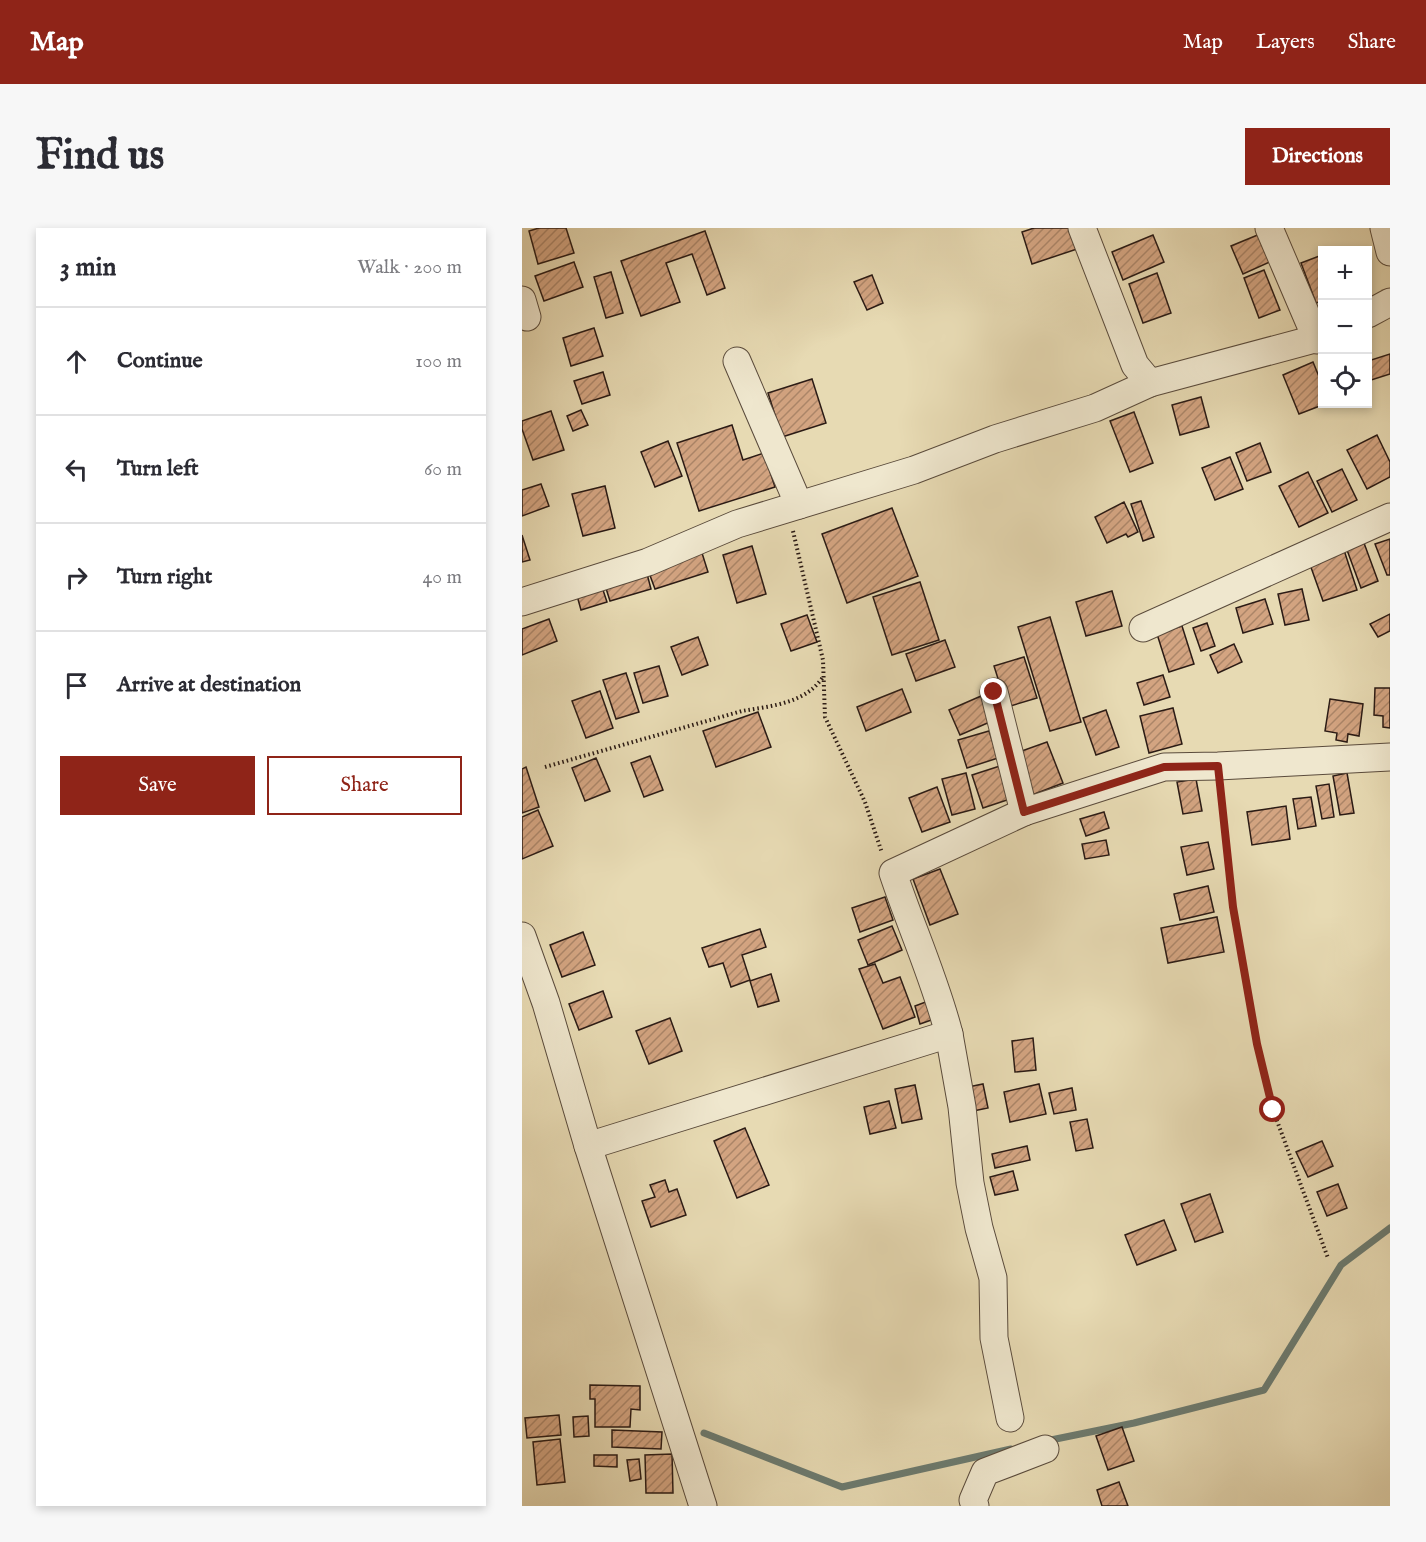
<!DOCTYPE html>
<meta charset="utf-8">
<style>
:root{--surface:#fff;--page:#f7f7f7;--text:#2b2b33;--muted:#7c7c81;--line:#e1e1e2;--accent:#8f2418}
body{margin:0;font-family:"IM FELL English",serif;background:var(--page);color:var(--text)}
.controls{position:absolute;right:18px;top:18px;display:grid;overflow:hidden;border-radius:0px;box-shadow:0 3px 9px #0003}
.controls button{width:54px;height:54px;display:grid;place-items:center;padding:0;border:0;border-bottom:2px solid var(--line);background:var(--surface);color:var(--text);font:30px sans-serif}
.stop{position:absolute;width:18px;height:18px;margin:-14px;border:4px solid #8f2418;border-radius:50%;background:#fff}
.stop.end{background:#8f2418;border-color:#fff;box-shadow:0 2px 6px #0008}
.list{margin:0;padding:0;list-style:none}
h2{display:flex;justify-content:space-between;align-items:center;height:78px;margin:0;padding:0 24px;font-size:26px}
h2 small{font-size:20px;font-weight:400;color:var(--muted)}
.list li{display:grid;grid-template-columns:39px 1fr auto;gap:18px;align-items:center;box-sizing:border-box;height:108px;padding:0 24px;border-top:2px solid var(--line)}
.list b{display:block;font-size:22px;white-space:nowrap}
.list em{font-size:20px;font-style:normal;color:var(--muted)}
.actions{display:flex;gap:12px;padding:18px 24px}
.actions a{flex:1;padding:14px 0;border:2px solid var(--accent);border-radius:0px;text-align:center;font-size:21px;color:var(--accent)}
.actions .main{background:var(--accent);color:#fff}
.icon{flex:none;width:33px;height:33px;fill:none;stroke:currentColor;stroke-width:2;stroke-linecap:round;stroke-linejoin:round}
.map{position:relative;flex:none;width:868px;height:1278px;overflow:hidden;border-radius:0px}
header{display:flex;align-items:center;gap:36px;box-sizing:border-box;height:84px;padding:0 30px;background:var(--accent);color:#fff}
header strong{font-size:28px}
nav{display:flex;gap:33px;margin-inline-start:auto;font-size:21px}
.intro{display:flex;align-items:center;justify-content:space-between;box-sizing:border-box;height:144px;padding:0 36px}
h1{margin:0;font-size:42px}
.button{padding:15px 27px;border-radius:0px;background:var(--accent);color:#fff;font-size:21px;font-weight:700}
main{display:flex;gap:36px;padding:0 36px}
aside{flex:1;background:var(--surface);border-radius:0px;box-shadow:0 3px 9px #0003}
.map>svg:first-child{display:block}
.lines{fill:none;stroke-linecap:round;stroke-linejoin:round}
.stream{stroke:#6c7b70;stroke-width:7}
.building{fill:url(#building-hatch);stroke:#2b1b15;stroke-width:1.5}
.minor-casing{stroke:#5a4b3c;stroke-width:29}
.path{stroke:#2b1b15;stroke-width:4;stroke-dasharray:1.5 3;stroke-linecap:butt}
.minor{stroke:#efe7ce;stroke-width:27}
.route{stroke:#8f2418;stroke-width:8}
</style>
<header>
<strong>Map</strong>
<nav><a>Map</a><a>Layers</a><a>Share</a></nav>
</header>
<div class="intro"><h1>Find us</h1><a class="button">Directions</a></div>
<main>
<aside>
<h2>3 min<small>Walk · 200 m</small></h2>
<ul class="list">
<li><svg class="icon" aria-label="ahead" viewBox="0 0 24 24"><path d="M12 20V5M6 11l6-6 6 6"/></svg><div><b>Continue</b></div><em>100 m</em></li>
<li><svg class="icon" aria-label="left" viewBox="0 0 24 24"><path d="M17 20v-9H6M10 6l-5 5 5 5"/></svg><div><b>Turn left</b></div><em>60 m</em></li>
<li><svg class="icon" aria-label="right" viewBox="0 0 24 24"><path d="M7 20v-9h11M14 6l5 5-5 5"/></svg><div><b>Turn right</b></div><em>40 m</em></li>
<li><svg class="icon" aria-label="arrive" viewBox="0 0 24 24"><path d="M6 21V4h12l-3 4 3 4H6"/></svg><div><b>Arrive at destination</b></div></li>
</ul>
<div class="actions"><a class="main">Save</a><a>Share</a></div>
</aside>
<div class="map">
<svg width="868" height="1278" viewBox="0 0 868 1278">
<defs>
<pattern id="building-hatch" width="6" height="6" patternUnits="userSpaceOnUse" patternTransform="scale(1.5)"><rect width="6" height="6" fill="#d3a481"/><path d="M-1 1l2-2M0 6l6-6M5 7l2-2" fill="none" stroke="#ab8568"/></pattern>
</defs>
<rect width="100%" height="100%" fill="#e7dab3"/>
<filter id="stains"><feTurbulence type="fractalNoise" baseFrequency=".00333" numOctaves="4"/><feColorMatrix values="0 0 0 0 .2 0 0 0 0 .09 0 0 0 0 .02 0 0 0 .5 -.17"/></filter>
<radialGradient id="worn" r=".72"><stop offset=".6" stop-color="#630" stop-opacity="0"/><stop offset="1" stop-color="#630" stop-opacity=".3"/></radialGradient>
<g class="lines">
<g class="stream">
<polyline points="182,1205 320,1259 489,1221"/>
<polyline points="524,1213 612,1195 742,1162 819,1037 868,1000"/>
</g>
</g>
<g class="building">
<polygon points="17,0 44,0 52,25 16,36 7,3"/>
<polygon points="512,0 548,0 555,21 510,36 500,4"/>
<polygon points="183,3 203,60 185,67 170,26 144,35 158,74 119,88 99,33"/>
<polygon points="738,6 750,33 721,46 709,18"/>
<polygon points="631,7 642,34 601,52 590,24"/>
<polygon points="800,27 800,73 794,75 779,35"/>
<polygon points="52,34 61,59 22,73 13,48"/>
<polygon points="742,42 758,82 737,90 722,50"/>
<polygon points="89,44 101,85 84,90 72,49"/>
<polygon points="635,45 649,85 621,95 607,56"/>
<polygon points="350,47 361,75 345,82 332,54"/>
<polygon points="72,100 81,128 49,138 41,110"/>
<polygon points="868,126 868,146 846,153 846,133"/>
<polygon points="791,134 800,156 800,176 803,176 777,186 761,147"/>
<polygon points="81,144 88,167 60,176 52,153"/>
<polygon points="290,151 304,195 260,209 246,165"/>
<polygon points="679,169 687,199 658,207 650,177"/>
<polygon points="59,182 66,197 51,203 45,188"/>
<polygon points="29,183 42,222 11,232 0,201 0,193"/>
<polygon points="612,184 631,235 608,244 588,193"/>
<polygon points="210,197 221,232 242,225 253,259 177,283 155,215"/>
<polygon points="855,207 868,234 868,249 845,261 825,222"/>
<polygon points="146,213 160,248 133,259 119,224"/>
<polygon points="738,215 749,244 725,253 714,225"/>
<polygon points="708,229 721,261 693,272 680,240"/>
<polygon points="820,241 835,272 810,284 795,253"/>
<polygon points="786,244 806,285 777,299 757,258"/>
<polygon points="19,256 27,278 0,288 0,262"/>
<polygon points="83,258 93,300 61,308 50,266"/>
<polygon points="619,273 632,309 621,313 609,276"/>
<polygon points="602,274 616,304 606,309 604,306 585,315 573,289"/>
<polygon points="370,280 396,348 325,375 300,306"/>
<polygon points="0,307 8,332 0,334"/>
<polygon points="868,311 868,347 865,347 853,316"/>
<polygon points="842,315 856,353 839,360 825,322"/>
<polygon points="230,318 244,366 215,375 201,327"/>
<polygon points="821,319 835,362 801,373 786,331"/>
<polygon points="180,325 186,344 133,361 126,342"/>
<polygon points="124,342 129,361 88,373 82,354"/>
<polygon points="398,354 417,412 370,427 351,369"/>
<polygon points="79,356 85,374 59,382 54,364"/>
<polygon points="780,361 787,392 763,397 756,366"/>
<polygon points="590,363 600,398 564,408 554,374"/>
<polygon points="743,371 751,396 721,405 714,380"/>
<polygon points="868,386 868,403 856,409 848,396"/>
<polygon points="285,387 295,414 269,423 259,396"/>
<polygon points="528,389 559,494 528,503 496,399"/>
<polygon points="27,391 35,413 0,427 0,401"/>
<polygon points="685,395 693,418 679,423 671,400"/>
<polygon points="660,398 672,436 647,444 635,406"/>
<polygon points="176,409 186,437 160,447 149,419"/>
<polygon points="423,412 433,439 394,453 384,426"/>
<polygon points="712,416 720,434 696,445 688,427"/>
<polygon points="502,429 515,470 485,479 472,438"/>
<polygon points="137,438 146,468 121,475 112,445"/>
<polygon points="104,445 117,484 94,491 81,452"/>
<polygon points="641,447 648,469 622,477 615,455"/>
<polygon points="853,460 868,460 868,500 861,499 861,488 852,487"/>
<polygon points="380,461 389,484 344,503 335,479"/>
<polygon points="78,463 91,500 64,510 50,473"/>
<polygon points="459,468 470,493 438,507 427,482"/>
<polygon points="808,471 841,476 837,508 826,506 825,514 814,512 815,505 803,503"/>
<polygon points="651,480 660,516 627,525 618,488"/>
<polygon points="584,482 597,519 574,527 561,490"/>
<polygon points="236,484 249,519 194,539 181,503"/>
<polygon points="467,503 476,530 445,540 436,512"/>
<polygon points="525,514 541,555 510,567 494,525"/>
<polygon points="128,528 141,562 122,569 109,535"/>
<polygon points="74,530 88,563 63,573 50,540"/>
<polygon points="481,537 491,570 461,580 450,547"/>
<polygon points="4,539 17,579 0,585 0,541"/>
<polygon points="444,545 453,581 430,587 420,551"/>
<polygon points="825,545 832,585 818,587 811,548"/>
<polygon points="674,551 680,583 661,586 655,554"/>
<polygon points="807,556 812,589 800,591 794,558"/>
<polygon points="415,559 428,594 400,604 387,570"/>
<polygon points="789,569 794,598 776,601 771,571"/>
<polygon points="764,578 768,611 730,617 725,584"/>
<polygon points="16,582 31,618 0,631 0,589"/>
<polygon points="582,584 587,600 564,608 558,591"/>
<polygon points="584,612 587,627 563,631 560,616"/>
<polygon points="686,614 692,641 665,647 659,619"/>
<polygon points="418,641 436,686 408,697 391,651"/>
<polygon points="686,658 692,684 658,692 652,666"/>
<polygon points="363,669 371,692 338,704 330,680"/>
<polygon points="695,689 702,724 646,735 639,700"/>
<polygon points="370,698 380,722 346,737 336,712"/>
<polygon points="238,701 244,719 220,727 228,752 209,759 201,735 187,739 180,720"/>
<polygon points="61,704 73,737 40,749 28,717"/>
<polygon points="353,736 361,755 378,749 393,789 361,801 337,741"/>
<polygon points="249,746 257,773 236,779 228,753"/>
<polygon points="81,763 90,789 57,802 47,776"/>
<polygon points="409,772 415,790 398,796 393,778"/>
<polygon points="148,790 160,823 127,836 114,803"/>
<polygon points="511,810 514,842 493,844 490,813"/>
<polygon points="461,856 466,880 446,884 441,860"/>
<polygon points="517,856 524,886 488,894 482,864"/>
<polygon points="393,857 400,891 380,895 373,861"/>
<polygon points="550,860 554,882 532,886 527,865"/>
<polygon points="367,873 374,900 348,906 342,879"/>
<polygon points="565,891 571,920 554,923 548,894"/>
<polygon points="223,900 247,957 215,970 192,913"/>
<polygon points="800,913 811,938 786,949 774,924"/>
<polygon points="505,918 508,932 473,940 470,926"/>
<polygon points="491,943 496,962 473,967 468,949"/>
<polygon points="143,952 147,964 155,961 164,987 129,999 120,973 133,969 128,957"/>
<polygon points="816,956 825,980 805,988 795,964"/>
<polygon points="688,966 701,1004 673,1014 659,976"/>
<polygon points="642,992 654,1022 615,1037 603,1007"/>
<polygon points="68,1157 118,1158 118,1182 109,1181 108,1199 73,1199 73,1171 68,1171"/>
<polygon points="37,1187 39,1207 5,1210 3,1190"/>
<polygon points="66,1188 67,1208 52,1209 51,1189"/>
<polygon points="600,1199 612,1233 586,1242 574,1208"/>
<polygon points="90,1202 140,1204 139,1221 90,1219"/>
<polygon points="38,1211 43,1254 15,1257 11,1214"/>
<polygon points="150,1226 151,1265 124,1265 123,1227"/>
<polygon points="72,1227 95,1227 95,1239 72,1238"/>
<polygon points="117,1231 119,1251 108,1253 105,1232"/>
<polygon points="597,1254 606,1278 580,1278 575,1262"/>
</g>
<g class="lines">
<defs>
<g id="minor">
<polyline points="560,0 613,137 628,155"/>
<polyline points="747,0 795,112"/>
<polyline points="862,0 868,24"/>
<polyline points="0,72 5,89"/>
<polyline points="846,86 868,74"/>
<polyline points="215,133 277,277"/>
<polyline points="0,374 126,334 215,296 392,242 473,211 573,180 628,155 800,109"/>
<polyline points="621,400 868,289"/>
<polyline points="472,464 502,584"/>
<polyline points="0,708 24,775 66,918 181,1278"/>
<polyline points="427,806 440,879 448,955 457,1000 471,1050 472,1110 488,1190"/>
<path d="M66 918 427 806C413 751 389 699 371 645L502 584 642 539 696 538 868 529"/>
<polyline points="453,1278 451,1272 463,1244 523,1221"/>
</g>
</defs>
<use href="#minor" class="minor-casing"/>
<g class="path">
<polyline points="271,303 301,432 303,489 343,574 360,625"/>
<path d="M23 539 220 483C248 478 283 476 301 449"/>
<polyline points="698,560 711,679 735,816 751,882 806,1030"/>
</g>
<use href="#minor" class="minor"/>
</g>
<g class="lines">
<polyline class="route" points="472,464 502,584 642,539 696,538 711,679 735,816 751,882"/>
</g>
<rect width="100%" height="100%" filter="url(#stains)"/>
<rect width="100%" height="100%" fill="url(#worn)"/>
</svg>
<div class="controls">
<button>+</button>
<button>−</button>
<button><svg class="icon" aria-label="locate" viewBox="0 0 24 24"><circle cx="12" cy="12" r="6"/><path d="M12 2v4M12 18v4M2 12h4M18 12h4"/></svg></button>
</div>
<div class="stop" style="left:751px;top:882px"></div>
<div class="stop end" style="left:472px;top:464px"></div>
</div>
</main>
